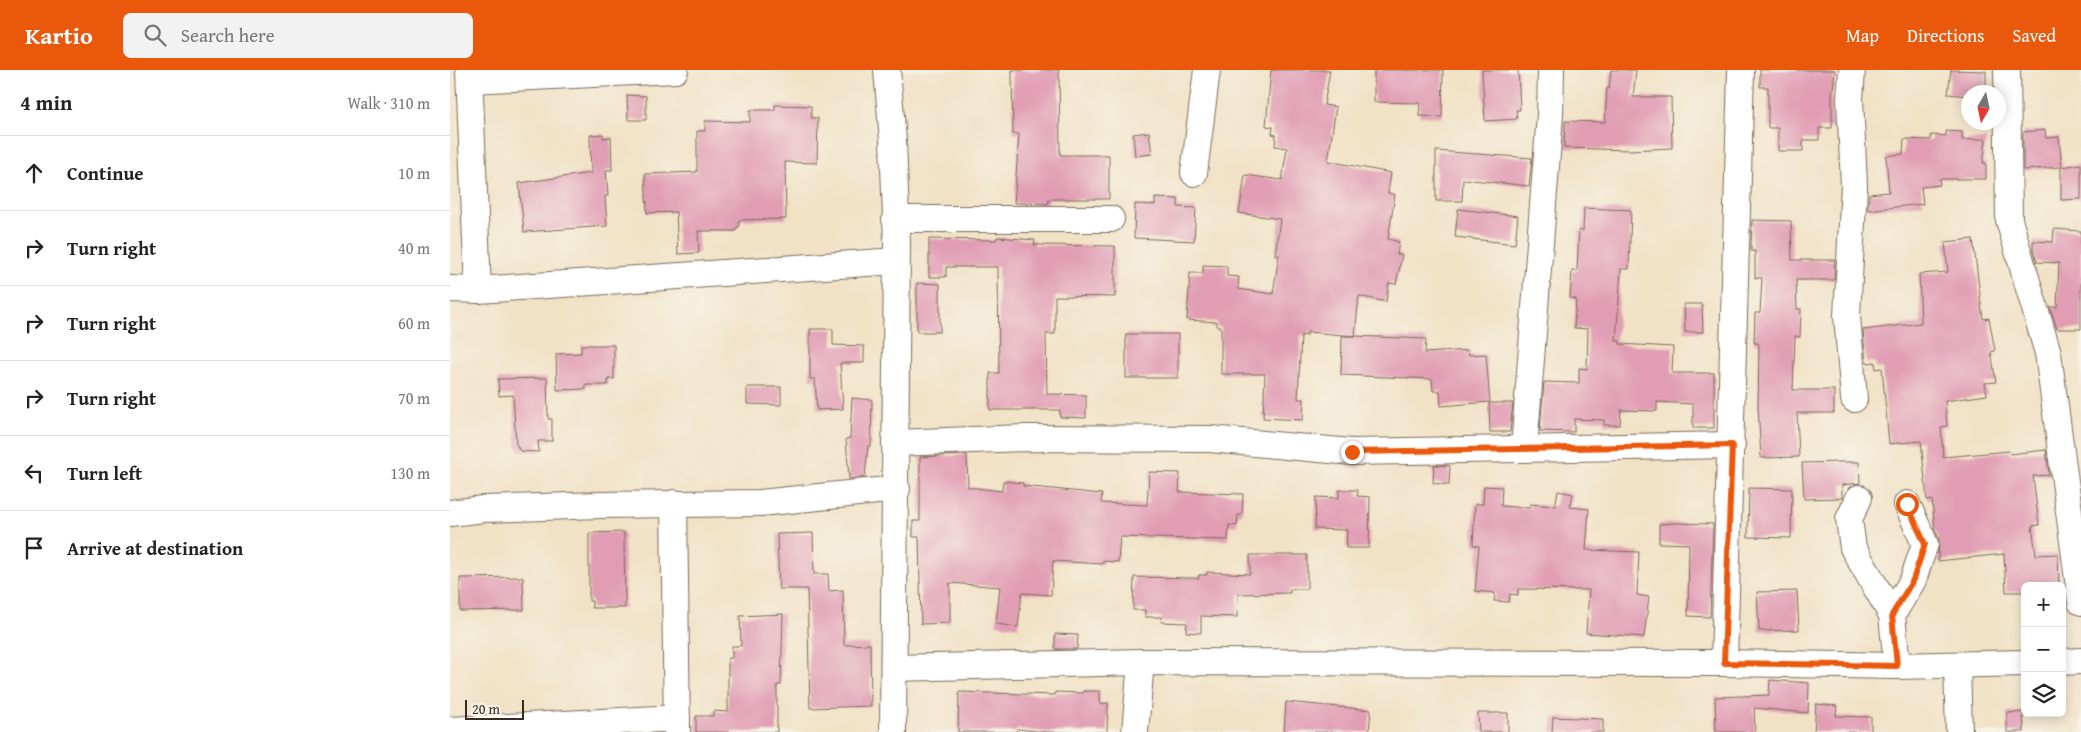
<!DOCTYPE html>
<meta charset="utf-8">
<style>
:root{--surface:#fff;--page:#f2f2f2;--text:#222;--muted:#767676;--line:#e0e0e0;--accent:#ea580c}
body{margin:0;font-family:"Gentium Book Plus",serif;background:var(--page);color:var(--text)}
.controls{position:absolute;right:15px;bottom:15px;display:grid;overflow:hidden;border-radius:8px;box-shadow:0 2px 12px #0003}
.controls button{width:45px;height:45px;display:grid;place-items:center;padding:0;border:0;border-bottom:1px solid var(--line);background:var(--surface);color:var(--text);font:25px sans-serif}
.compass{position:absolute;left:1511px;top:15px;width:45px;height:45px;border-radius:50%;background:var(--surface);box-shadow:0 2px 12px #0003;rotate:189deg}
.scale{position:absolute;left:15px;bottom:12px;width:59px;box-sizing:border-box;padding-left:5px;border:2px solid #3b2a1e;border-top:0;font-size:14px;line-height:18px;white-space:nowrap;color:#3b2a1e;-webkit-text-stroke:4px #f7f3e8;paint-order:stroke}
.stop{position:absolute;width:15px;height:15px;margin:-11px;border:4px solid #ea580c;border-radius:50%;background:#fff}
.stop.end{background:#ea580c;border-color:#fff;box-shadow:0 1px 5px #0008}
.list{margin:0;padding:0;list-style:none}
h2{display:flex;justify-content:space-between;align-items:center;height:65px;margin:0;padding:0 20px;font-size:21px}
h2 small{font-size:16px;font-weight:400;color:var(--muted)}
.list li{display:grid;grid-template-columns:32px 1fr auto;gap:15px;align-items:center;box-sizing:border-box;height:75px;padding:0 20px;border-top:1px solid var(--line)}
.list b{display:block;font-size:19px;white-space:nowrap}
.list em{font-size:16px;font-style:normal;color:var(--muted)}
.icon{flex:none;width:28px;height:28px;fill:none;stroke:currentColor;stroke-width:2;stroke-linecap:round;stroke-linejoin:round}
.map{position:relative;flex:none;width:1631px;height:662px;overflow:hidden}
header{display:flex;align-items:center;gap:30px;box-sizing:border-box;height:70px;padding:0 25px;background:var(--accent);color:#fff}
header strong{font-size:24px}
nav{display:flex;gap:28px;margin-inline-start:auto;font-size:18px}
.search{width:350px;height:45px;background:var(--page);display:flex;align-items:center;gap:12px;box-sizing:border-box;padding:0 18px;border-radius:8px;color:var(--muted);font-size:19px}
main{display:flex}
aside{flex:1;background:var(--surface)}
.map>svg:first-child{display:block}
.building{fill:#e19db4}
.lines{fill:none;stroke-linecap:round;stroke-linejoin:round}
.minor-casing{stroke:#7b6a59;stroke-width:28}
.minor{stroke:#fff;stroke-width:26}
.route{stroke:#ea580c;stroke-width:6}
</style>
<header>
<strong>Kartio</strong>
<div class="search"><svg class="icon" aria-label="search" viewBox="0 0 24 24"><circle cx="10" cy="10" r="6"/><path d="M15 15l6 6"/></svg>Search here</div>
<nav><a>Map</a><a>Directions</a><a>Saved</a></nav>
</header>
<main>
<aside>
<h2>4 min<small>Walk · 310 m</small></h2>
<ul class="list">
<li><svg class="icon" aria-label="ahead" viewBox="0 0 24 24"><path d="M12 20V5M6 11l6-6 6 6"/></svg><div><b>Continue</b></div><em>10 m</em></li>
<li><svg class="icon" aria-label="right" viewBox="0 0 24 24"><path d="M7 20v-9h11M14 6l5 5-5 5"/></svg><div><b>Turn right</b></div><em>40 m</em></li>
<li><svg class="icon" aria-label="right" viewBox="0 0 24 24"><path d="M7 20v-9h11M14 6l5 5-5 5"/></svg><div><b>Turn right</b></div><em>60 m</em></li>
<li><svg class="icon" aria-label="right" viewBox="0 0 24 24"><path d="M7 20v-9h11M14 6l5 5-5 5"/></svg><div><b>Turn right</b></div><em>70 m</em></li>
<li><svg class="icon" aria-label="left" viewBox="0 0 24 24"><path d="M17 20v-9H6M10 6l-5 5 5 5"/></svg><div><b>Turn left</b></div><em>130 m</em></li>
<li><svg class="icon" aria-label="arrive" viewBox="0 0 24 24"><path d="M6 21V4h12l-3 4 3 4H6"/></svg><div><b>Arrive at destination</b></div></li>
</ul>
</aside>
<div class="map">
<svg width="1631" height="662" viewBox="0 0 1631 662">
<rect width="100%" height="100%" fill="#f7f3e8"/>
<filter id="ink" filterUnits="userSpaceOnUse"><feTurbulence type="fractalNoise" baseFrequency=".02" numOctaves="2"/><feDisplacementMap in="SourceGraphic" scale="10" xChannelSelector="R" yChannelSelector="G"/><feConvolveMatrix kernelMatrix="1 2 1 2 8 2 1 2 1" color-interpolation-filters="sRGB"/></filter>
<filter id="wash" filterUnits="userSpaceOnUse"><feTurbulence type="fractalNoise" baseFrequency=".0096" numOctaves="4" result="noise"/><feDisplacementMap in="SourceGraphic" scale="20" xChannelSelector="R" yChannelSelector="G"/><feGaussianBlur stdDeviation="1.12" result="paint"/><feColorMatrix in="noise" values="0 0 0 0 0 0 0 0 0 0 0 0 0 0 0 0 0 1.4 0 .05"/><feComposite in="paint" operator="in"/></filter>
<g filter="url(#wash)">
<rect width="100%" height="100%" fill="#f1e2c6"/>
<g id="blocks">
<g class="building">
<polygon points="562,0 609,0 610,85 659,85 659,129 599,129 598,134 564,133 569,64 563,64"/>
<polygon points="821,0 880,0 874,35 886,37 878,91 941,103 938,123 945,125 938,169 949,172 947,184 952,185 946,214 939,213 936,232 909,226 905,266 976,269 975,283 1018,280 1019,285 1036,284 1040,332 991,336 990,321 983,321 982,309 891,305 892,266 905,266 857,262 857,266 851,265 848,329 854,329 853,350 813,348 815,304 771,304 771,257 767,257 767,252 737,250 740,203 753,203 753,195 777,196 777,206 789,207 788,219 823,224 829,185 825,185 830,149 789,143 795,105 832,110 837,78 825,76 826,65 822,64 823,57 816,56"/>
<polygon points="924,0 993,0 992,47 969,46 970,33 924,32"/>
<polygon points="1032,0 1068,0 1070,40 1066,40 1067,49 1035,51"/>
<polygon points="1161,0 1186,0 1183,27 1221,27 1222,78 1179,80 1114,78 1115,51 1155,52 1157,18 1159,19"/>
<polygon points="1310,0 1385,0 1383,20 1382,19 1382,58 1369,58 1369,70 1353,70 1353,81 1328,81 1328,58 1318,58 1318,17 1310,17"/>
<polygon points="1501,0 1536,1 1536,22 1518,22 1518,26 1498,24"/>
<polygon points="177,25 196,26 196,50 178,50"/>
<polygon points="325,35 361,36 361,48 368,48 367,93 335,92 336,149 289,150 289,157 286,158 286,161 248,161 249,183 228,184 226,142 197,143 195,104 247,102 247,61 255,61 255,51 300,52 300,40 325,40"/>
<polygon points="1595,60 1596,68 1609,67 1612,97 1631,94 1631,129 1611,130 1611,97 1573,100 1573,62"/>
<polygon points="1496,61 1512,62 1512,70 1536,69 1533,93 1536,93 1536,109 1489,109 1490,115 1471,117 1473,134 1418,140 1419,124 1439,122 1436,86 1453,84 1454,69 1481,70 1481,65 1496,66"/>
<polygon points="699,62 702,84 685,86 683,64"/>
<polygon points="153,64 153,68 161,67 162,100 156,100 158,126 155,126 157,156 74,162 69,113 141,103 140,65"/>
<polygon points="986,81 1082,88 1079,116 1013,109 1012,131 986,131"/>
<polygon points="705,128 728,129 728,137 746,138 744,171 684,168 685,134 705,135"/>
<polygon points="1134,138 1181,140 1179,199 1171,199 1166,271 1170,271 1170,274 1223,277 1222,303 1264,303 1264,358 1243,358 1243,334 1207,332 1207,341 1171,340 1170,355 1154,355 1154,350 1124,349 1124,362 1090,361 1094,312 1129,313 1129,298 1137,299 1138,259 1124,258 1126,229 1120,228 1122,201 1127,201 1129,160 1133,161"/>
<polygon points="1008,139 1068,146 1065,174 1005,167"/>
<polygon points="1302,150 1341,151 1342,190 1385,190 1384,210 1346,210 1347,239 1351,239 1350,267 1345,266 1343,320 1384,320 1384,343 1347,343 1349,387 1311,388 1308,336 1309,276 1308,273 1304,273 1305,243 1310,243 1312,208 1305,208 1305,181 1301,181"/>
<polygon points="1604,159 1631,161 1631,259 1607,259 1600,237 1607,237 1609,193 1587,192 1583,178 1583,171 1603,172"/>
<polygon points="547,167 585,170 584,175 665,176 665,227 605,226 605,264 596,264 597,324 636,325 636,348 610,347 610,340 540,340 540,303 549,303 548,197 496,197 496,207 479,207 479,169 546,170"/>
<polygon points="1523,169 1533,249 1539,248 1545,281 1541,282 1546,312 1535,313 1537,325 1495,331 1497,356 1491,357 1493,387 1559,381 1560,384 1596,380 1599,405 1583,406 1589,455 1582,456 1586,485 1608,484 1609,516 1575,516 1575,522 1556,522 1554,484 1488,491 1489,469 1485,460 1482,430 1477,430 1471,371 1439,374 1432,298 1426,299 1425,292 1416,293 1413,260 1471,253 1469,204 1498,202 1495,172"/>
<polygon points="467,213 490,214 490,262 467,262"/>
<polygon points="1234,234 1252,234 1253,262 1235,262"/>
<polygon points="360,259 383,259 383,275 414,276 414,293 390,293 393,339 367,340 365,309 360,309"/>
<rect x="676" y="264" width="52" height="44"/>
<polygon points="131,275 164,275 164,309 158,309 158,315 136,315 136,319 107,320 106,284 131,283"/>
<polygon points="97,308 98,349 102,349 102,371 88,371 89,382 70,381 66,374 63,325 49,326 48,309"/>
<polygon points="297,317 331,317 331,335 297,334"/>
<polygon points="402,328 422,330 421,376 418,376 415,407 399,409 396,369 400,368"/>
<polygon points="1039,333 1063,333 1060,362 1040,362"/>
<polygon points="517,385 518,417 552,421 553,411 573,413 573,416 652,424 651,433 697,435 699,402 730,403 729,422 793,424 792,445 788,445 787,456 779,455 778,470 670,467 668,492 653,491 653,494 603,491 601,525 572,523 568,557 546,554 550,517 500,513 500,553 471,554 469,467 463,467 463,451 470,451 470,387"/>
<polygon points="1392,392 1409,392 1410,413 1392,415 1392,428 1354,429 1352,393"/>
<polygon points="984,395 1000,396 999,415 983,413"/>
<polygon points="1034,416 1052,417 1051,436 1080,438 1080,434 1105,436 1108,421 1123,424 1120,437 1139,439 1136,480 1189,482 1187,525 1199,527 1194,567 1136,563 1139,520 1068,519 1068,525 1060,524 1059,532 1044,531 1045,523 1025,521 1029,476 1023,475 1025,434 1033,434"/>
<polygon points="1299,418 1342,419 1341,468 1298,467"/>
<polygon points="889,420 908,420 907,426 920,427 919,478 896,478 897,460 865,459 866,427 889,428"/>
<polygon points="1227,453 1263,454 1260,547 1238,546 1239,474 1209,473 1209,454"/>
<polygon points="174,462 175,538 142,538 142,531 139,531 139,463"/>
<polygon points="363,463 364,504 378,504 379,521 393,520 394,575 420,574 421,636 360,638 357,519 329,519 327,464"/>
<polygon points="800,485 857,485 857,519 840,519 840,523 788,524 787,547 751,546 751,563 736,562 737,553 711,552 712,547 695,547 695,540 683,540 684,507 749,508 749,505 757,505 757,502 800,504"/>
<polygon points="73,507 74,540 10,541 10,508"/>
<polygon points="1347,521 1349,560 1309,561 1307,522"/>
<polygon points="333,544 331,615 327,615 327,662 246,662 246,646 263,646 263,641 278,642 278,588 282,588 282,576 291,576 290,546"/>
<polygon points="605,564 628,565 627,579 605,579"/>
<polygon points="1320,610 1359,613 1358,643 1304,638 1305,662 1266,662 1265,627 1319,625"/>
<polygon points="633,621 650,621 650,634 658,633 657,662 599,662 567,659 566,662 508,662 509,622 605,625 605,622 633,623"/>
<polygon points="836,632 921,640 919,662 834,662"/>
<polygon points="1366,634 1387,636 1386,646 1421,647 1421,662 1364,662"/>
<polygon points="1573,642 1574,662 1557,662 1557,643"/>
<polygon points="1028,643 1058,643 1058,662 1029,662"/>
<polygon points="1103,647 1153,649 1153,662 1102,662"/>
</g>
</g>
</g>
<g filter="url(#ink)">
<use href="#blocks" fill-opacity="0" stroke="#7b6a59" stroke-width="1"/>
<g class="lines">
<defs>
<g id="minor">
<polyline points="19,0 28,220"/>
<polyline points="437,0 443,71 447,172 443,662"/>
<polyline points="1402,0 1400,29 1404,115 1397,246 1404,329"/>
<polyline points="1557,0 1559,150 1598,283 1631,532"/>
<polyline points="20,10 225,0"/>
<polyline points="744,103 757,0"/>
<polyline points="445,149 661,149"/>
<polyline points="0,219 28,220 446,191"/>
<polyline points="445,373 575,368 760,369 902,382 1282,375"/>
<polyline points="1074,379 1100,45 1101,0"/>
<polyline points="1409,428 1399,449 1403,478 1442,545"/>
<polyline points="224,433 227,662"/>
<polyline points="0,443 34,439 150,435 310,433 447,419"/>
<polyline points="1612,592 1631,591"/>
<polyline points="1274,593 1291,0"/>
<polyline points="1507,595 1509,662"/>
<polyline points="1447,596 1442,545 1463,510 1475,474 1457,434"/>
<polyline points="444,598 691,592 1274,593 1447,596 1575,593"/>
<polyline points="0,660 227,648"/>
<polyline points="685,662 691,592"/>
</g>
</defs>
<use href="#minor" class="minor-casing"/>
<use href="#minor" class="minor"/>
</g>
</g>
<g class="lines" filter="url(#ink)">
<polyline class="route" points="902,382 1282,375 1274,593 1447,596 1442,545 1463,510 1475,474 1457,434"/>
</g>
</svg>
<div class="controls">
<button>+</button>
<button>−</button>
<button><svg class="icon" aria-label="layers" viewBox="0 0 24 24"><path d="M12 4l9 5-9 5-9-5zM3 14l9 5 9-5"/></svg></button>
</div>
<svg class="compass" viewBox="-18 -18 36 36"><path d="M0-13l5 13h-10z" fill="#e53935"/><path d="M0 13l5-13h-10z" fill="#767676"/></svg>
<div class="scale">20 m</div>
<div class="stop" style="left:1457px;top:434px"></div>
<div class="stop end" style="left:902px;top:382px"></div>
</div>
</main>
